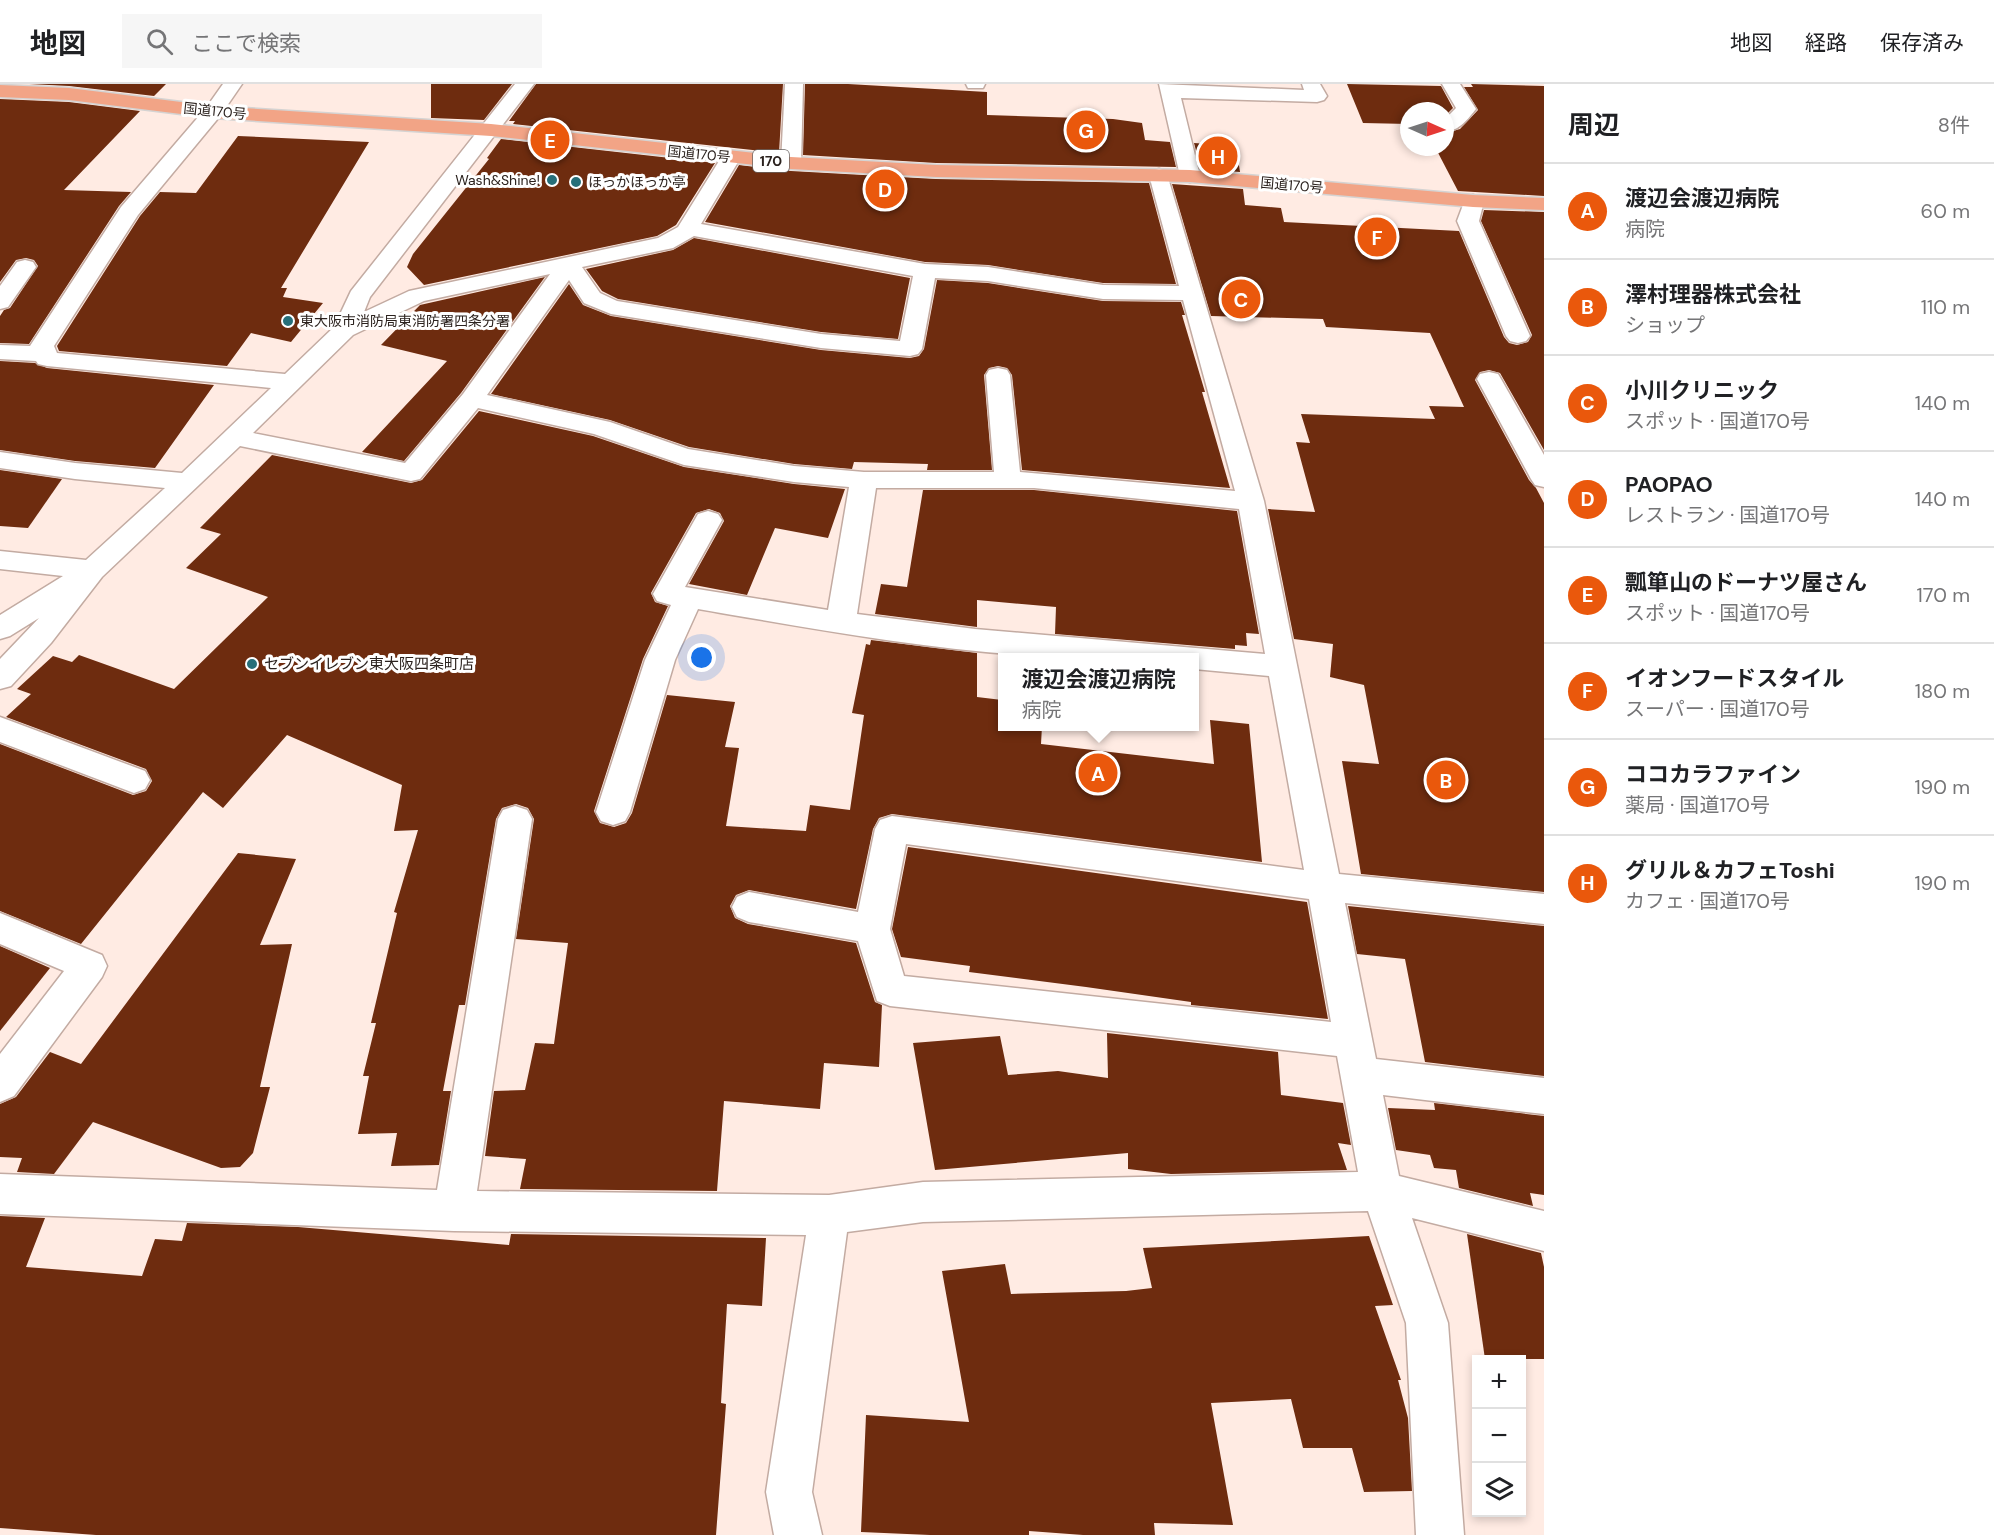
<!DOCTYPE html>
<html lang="ja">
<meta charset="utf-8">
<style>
:root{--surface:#fff;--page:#f6f6f6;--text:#202124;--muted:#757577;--line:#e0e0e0;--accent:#ea580c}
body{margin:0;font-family:"DM Sans","Noto Sans JP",sans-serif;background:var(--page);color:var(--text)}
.controls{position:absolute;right:18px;bottom:18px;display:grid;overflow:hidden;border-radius:0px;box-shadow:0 3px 9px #0003}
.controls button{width:54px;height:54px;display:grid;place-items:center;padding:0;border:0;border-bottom:2px solid var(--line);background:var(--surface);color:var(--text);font:30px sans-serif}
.compass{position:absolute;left:1400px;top:18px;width:54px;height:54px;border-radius:50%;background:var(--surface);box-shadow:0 3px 9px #0003;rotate:93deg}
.you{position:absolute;left:702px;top:574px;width:21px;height:21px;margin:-15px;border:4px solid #fff;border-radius:50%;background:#1a73e8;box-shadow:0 0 0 9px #1a73e833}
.badge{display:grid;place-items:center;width:39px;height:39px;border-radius:50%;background:var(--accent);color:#fff;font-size:20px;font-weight:700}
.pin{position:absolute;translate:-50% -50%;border:3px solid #fff;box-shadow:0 2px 6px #0006}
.popup{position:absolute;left:998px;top:569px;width:201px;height:78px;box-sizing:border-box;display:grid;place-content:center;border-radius:0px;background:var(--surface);filter:drop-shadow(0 2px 4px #0005);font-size:20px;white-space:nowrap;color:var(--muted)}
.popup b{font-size:22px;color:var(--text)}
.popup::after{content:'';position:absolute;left:50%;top:100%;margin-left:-12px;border:12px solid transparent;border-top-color:var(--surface)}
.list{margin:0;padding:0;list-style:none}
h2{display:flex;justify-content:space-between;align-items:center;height:78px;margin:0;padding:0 24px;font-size:26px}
h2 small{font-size:20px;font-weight:400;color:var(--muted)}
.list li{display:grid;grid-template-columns:39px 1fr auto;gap:18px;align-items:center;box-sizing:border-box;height:96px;padding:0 24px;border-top:2px solid var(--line)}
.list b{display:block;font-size:22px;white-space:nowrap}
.list p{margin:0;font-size:20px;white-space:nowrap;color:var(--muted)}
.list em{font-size:20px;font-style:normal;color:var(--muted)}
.icon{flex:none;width:33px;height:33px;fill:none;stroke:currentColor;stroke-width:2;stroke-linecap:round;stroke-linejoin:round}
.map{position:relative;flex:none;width:1544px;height:1451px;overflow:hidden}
header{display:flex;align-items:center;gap:36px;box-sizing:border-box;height:84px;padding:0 30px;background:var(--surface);border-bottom:2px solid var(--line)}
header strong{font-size:28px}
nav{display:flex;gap:33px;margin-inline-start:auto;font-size:21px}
.search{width:420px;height:54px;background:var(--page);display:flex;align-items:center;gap:15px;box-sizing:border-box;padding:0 21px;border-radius:0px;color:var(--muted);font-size:22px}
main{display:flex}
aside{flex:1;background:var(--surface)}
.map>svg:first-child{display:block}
.building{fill:#6e2c0f}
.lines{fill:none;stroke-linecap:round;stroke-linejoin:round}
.minor-casing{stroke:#c3aba2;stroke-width:3}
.highway-casing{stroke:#d5d3d2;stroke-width:3}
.minor{fill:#fff;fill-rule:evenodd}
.highway{fill:#f2a486;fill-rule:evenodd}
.poi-dot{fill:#266f79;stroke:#fff;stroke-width:2}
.labels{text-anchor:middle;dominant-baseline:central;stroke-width:6;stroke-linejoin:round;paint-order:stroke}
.far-street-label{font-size:14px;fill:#2b221e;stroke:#fff}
.shield{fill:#fff;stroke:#6b6462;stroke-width:1.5}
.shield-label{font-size:14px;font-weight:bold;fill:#2b221e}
.far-poi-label{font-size:14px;fill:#2b221e;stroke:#fff;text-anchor:start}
.poi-label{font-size:15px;fill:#2b221e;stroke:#fff;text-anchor:start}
</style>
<header>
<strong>地図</strong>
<div class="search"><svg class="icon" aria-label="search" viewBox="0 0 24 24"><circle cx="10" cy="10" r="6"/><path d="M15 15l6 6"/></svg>ここで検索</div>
<nav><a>地図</a><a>経路</a><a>保存済み</a></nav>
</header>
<main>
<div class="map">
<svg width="1544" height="1451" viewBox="0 0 1544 1451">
<rect width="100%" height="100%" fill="#ffebe3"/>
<g class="building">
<polygon points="29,0 166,0 154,12 69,2"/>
<polygon points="431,0 512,0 484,36 431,34"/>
<polygon points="536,0 783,0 779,69 513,40 515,37 509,37"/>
<polygon points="805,0 848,0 987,8 987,31 1113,35 1142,39 1145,56 1170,58 1176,83 936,79 803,71"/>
<polygon points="1347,0 1441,2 1453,24 1445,32 1445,27 1409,27 1409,40 1363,39"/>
<polygon points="1471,0 1544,2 1544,112 1458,107 1435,63 1445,63 1445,49 1460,45 1478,26 1464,3 1473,3"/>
<polygon points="0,15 69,18 140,27 64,106 131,108 119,122 29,260 0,259 0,232 4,226 10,224 38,182 34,176 26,174 16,176 0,198"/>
<polygon points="238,52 369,58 281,204 287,204 283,213 323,219 291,258 251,249 227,282 59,267 57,262 140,132 160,108 196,109"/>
<polygon points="501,55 715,79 676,141 657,152 424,201 407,183 413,170 489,75 487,74"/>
<polygon points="1194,59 1236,62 1240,88 1201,85"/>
<polygon points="739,81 791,87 936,95 1149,99 1176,200 1103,199 988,181 925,178 705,138"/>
<polygon points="1172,100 1243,105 1245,121 1281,124 1284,138 1459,147 1504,253 1509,259 1517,261 1528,258 1532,251 1481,137 1484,126 1544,128 1544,366 1500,289 1489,286 1480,288 1475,296 1529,396 1536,404 1544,419 1544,808 1361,790 1342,677 1379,680 1364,601 1330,593 1333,560 1294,555 1268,425 1315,428 1296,358 1310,359 1301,330 1435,335 1429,322 1464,323 1430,249 1326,243 1323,235 1211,232"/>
<polygon points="694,154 910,194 898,255 821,248 618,215 602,207 586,185 673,166"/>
<polygon points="545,193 461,309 404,377 362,368 447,277 381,261 420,221"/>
<polygon points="937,196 988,199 1103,217 1181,218 1185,231 1182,231 1205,308 1202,308 1230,404 1022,386 1012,291 1007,284 998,282 989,284 984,291 992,386 927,386 928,380 854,378 852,385 794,380 689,363 610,336 491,310 569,200 583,221 611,232 821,266 910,274 919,272 924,265"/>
<polygon points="0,277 35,279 47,284 214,301 155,384 75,377 0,366"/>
<polygon points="479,327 593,352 684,383 794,400 845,405 828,454 775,444 747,511 689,500 724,437 720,429 709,425 696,429 651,509 655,518 668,522 643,575 594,727 600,739 614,743 626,739 632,729 667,611 735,618 725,663 739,664 726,742 806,747 810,721 850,726 864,631 852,629 866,560 870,561 871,556 977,569 977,613 1002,616 1002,642 1042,642 1041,660 1214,680 1210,636 1249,640 1262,778 892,730 879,734 873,745 856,825 749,806 736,811 730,822 735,834 748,840 856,859 875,918 882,921 879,983 824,979 820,1025 724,1017 717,1107 520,1105 526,1075 485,1072 494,1007 525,1006 535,959 554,960 568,859 516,855 534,735 528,724 516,720 502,724 496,735 465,921 459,921 443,1007 451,1007 439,1081 391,1082 397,1049 358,1050 369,992 363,992 376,939 371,939 397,829 394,828 418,746 394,747 402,701 287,651 223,724 203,708 81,860 0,827 0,660 133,711 146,707 152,697 146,685 6,633 31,610 17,605 53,572 72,578 79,571 174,605 268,513 186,484 221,450 200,444 272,371 411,399 422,396"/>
<polygon points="0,386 62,395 28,444 0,442"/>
<polygon points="923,406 1034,406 1237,427 1259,550 1246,549 1247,562 1235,561 1235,565 1055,550 1056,523 977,516 977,543 875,530 881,500 907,503"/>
<polygon points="908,763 1307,818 1328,935 1191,921 1191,918 1086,903 969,888 970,882 901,873 892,845"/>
<polygon points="238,769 296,775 260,861 292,860 260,1003 270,1003 253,1069 240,1083 221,1084 93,1038 54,1090 17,1088 22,1074 0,1073 0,1020 16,1013 50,968 81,980"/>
<polygon points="1348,822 1544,842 1544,992 1425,978 1405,875 1357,870"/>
<polygon points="0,862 50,884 0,947"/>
<polygon points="1107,949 1278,968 1281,1011 1343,1019 1351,1061 1338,1059 1347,1086 1171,1090 1128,1085 1128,1069 935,1086 913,959 1000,952 1008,991 1058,987 1108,994"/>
<polygon points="1434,1019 1544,1032 1544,1111 1530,1109 1533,1122 1459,1104 1456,1086 1434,1084 1430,1071 1396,1066 1388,1024 1435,1026"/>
<polygon points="0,1132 45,1134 26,1183 142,1192 155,1155 182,1157 187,1139 298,1143 509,1161 511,1150 766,1154 762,1222 727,1220 721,1319 726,1320 716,1451 96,1451 0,1444"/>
<polygon points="1467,1150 1541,1169 1544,1183 1544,1275 1485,1275"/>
<polygon points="1369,1152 1393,1221 1375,1222 1401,1296 1398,1296 1408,1334 1412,1407 1364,1408 1352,1364 1303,1364 1291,1315 1211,1319 1233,1441 1154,1439 1155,1451 1083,1451 1029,1447 1029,1451 930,1451 861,1448 866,1331 969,1338 942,1187 1005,1180 1011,1210 1126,1207 1152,1204 1143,1164"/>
</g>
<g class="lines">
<defs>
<g id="minor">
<path d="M223 0H242L220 32 138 131 54 262 57 269 285 290 334 243 351 207 515 0H534L370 213 364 228 409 207 658 154 678 143 724 69H738L741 73 701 140 925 180 988 183 1103 201 1179 202 1149 91 1152 87 1159 85 1166 87 1264 417 1339 790 1544 810V840L1345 819 1376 975 1544 994V1030L1383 1011 1399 1092 1544 1127V1167L1412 1134 1448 1239 1464 1451H1416L1406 1239 1368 1127 923 1138 847 1148 812 1408 822 1451H774L766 1408 806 1151 454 1147 0 1130V1090L437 1106 498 735 503 726 515 722 527 726 532 735 477 1107 829 1111 923 1098 1358 1088 1337 972 890 922 877 917 858 857 749 838 737 833 732 823 737 813 749 808 858 828 875 745 880 736 892 732 1304 786 1269 592 1194 585V574C1147 574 1100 576 1053 573 934 567 815 545 698 525L675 576 630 728 625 737 613 741 601 737 596 728 645 576 671 521 657 517 653 510 698 430 708 427 718 430 722 436 685 503 828 526 849 403 794 398 684 381 594 350 478 324 420 395 411 397 240 362 102 493 51 559 11 602 0 605V575L39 534 10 552 0 555V531L63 492 0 485V467L86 476 165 404 75 395 0 384V368L75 379 182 389 271 304 47 282 38 280 36 277 0 275V261L30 262 121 123 206 24ZM694 152 913 192 900 257 821 250 617 217 600 209 582 183 673 164ZM550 190 463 310 405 379 253 349 353 251 424 217ZM935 194 988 197 1103 215 1183 216 1235 407 1020 388 1010 291 1007 286 998 284 989 286 986 291 994 388H864L794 382 688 365 610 338 487 311 569 196 584 219 611 230 821 264 910 272 918 270 922 265ZM876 404H1034L1239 425 1265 570 975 545 857 530ZM906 760 1309 815 1331 938 904 892 890 845Z"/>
<polygon points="785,0 803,0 801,79 798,83 784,83 781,79"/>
<polygon points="966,0 985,0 983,4 968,4"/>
<polygon points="1159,0 1304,6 1302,0 1320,0 1327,12 1324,16 1317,18 1181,14 1200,92 1197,96 1190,98 1183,96 1180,92"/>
<path d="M1442 0H1460L1476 25C1468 35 1458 48 1445 47V35L1456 24Z"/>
<polygon points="1473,111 1480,113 1484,117 1479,137 1530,252 1526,257 1518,259 1510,257 1506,252 1457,137 1466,113"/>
<polygon points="25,176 33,178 36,183 8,223 0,225 0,202 17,178"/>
<polygon points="1489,288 1498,290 1501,295 1544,371 1544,403 1535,401 1531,395 1477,295 1480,290"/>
<polygon points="0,633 145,687 150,696 145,705 134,709 0,658"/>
<polygon points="0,829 102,871 107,882 102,893 14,1012 0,1018 0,970 64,887 0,860"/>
</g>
<polygon id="highway" points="0,1 69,4 213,22 491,40 791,73 936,81 1190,86 1473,111 1544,114 1544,126 1473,123 1190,98 936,93 791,85 491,52 213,34 69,16 0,13"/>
</defs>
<use href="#minor" class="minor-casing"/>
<use href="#highway" class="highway-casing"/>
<use href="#minor" class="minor"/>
<use href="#highway" class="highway"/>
</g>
<g class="poi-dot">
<circle cx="552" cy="96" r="6"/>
<circle cx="576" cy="98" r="6"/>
<circle cx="288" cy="237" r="6"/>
<circle cx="252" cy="580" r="6"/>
</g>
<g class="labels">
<g class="far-street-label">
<text transform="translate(215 27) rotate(6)">国道170号</text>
<text transform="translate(699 70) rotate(6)">国道170号</text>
<text transform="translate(1292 101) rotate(5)">国道170号</text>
</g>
<rect class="shield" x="753" y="66" width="36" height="22" rx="4.5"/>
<g class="shield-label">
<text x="771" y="77">170</text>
</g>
<g class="far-poi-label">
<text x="540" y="96" text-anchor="end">Wash&amp;Shine!</text>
<text x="588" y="98">ほっかほっか亭</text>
<text x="300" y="237">東大阪市消防局東消防署四条分署</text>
</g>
<g class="poi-label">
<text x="264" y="580">セブンイレブン東大阪四条町店</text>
</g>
</g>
</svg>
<div class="controls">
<button>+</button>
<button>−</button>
<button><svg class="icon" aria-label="layers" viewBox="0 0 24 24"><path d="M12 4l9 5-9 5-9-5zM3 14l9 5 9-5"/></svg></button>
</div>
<svg class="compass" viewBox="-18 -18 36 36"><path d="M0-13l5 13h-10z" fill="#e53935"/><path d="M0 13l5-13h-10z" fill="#757577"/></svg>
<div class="you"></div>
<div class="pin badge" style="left:1098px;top:689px">A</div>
<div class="popup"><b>渡辺会渡辺病院</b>病院</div>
<div class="pin badge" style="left:1446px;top:696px">B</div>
<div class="pin badge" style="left:1241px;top:215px">C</div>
<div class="pin badge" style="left:885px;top:105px">D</div>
<div class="pin badge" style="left:550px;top:56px">E</div>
<div class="pin badge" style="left:1377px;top:153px">F</div>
<div class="pin badge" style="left:1086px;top:46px">G</div>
<div class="pin badge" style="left:1218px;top:72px">H</div>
</div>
<aside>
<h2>周辺<small>8件</small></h2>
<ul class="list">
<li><span class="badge">A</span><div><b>渡辺会渡辺病院</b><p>病院</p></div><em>60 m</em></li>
<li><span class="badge">B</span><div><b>澤村理器株式会社</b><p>ショップ</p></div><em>110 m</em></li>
<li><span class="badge">C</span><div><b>小川クリニック</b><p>スポット · 国道170号</p></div><em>140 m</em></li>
<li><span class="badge">D</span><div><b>PAOPAO</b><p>レストラン · 国道170号</p></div><em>140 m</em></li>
<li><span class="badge">E</span><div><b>瓢箪山のドーナツ屋さん</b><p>スポット · 国道170号</p></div><em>170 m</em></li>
<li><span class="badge">F</span><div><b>イオンフードスタイル</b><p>スーパー · 国道170号</p></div><em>180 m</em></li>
<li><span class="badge">G</span><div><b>ココカラファイン</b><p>薬局 · 国道170号</p></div><em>190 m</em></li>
<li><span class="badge">H</span><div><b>グリル＆カフェToshi</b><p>カフェ · 国道170号</p></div><em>190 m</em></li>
</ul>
</aside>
</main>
